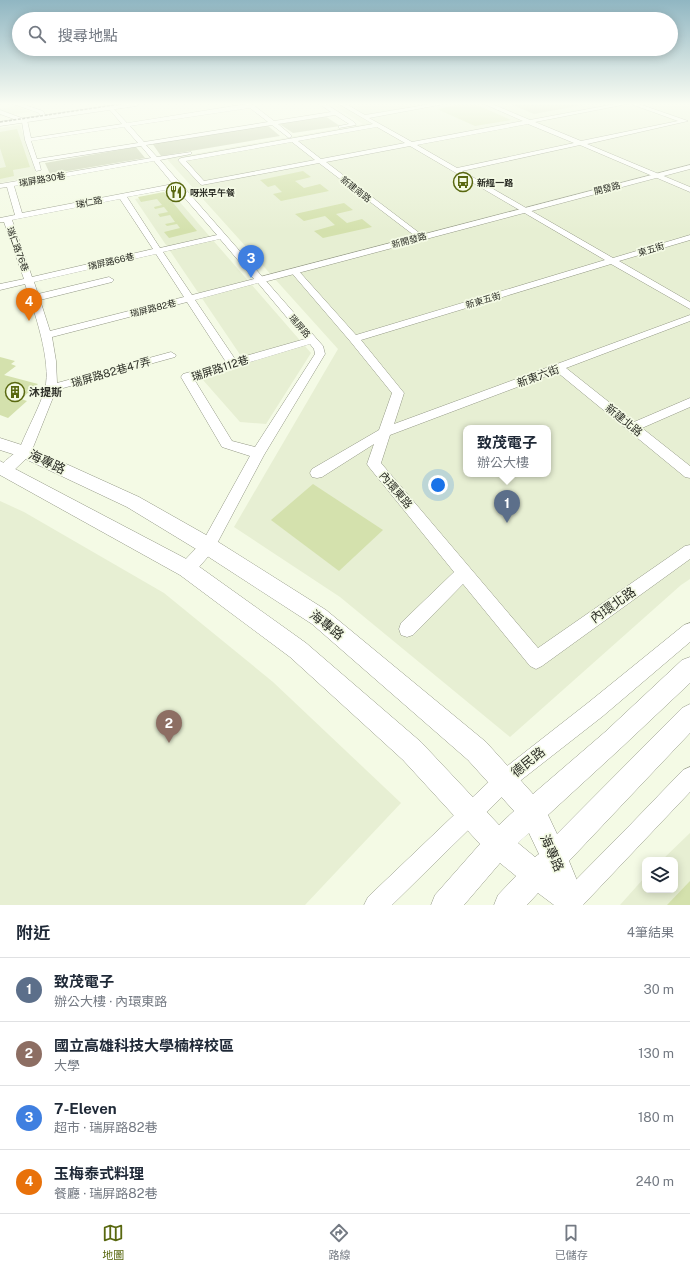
<!DOCTYPE html>
<html lang="zh-TW">
<meta charset="utf-8">
<style>
:root{--surface:#fff;--page:#f6f6f7;--text:#1f2937;--muted:#747a83;--line:#e0e1e3;--accent:#596810}
body{margin:0;font-family:"Public Sans","Noto Sans TC",sans-serif;background:var(--page);color:var(--text)}
.controls{position:absolute;right:12px;bottom:12px;display:grid;overflow:hidden;border-radius:8px;box-shadow:0 2px 10px #0003}
.controls button{width:36px;height:36px;display:grid;place-items:center;padding:0;border:0;border-bottom:1px solid var(--line);background:var(--surface);color:var(--text);font:20px sans-serif}
.you{position:absolute;left:438px;top:485px;width:14px;height:14px;margin:-10px;border:3px solid #fff;border-radius:50%;background:#1a73e8;box-shadow:0 0 0 6px #1a73e833}
.badge{display:grid;place-items:center;width:26px;height:26px;border-radius:50%;background:var(--accent);color:#fff;font-size:13px;font-weight:700}
.pin{position:absolute;translate:-50% -33px;filter:drop-shadow(0 1px 2px #0008)}
.pin::after{content:'';position:absolute;top:21px;width:14px;height:12px;background:inherit;clip-path:polygon(0 0,100% 0,50% 100%)}
.popup{position:absolute;left:463px;top:425px;width:88px;height:52px;box-sizing:border-box;display:grid;place-content:center;border-radius:8px;background:var(--surface);filter:drop-shadow(0 1px 3px #0005);font-size:13px;white-space:nowrap;color:var(--muted)}
.popup b{font-size:15px;color:var(--text)}
.popup::after{content:'';position:absolute;left:50%;top:100%;margin-left:-8px;border:8px solid transparent;border-top-color:var(--surface)}
.list{margin:0;padding:0;list-style:none}
h2{display:flex;justify-content:space-between;align-items:center;height:52px;margin:0;padding:0 16px;font-size:17px}
h2 small{font-size:13px;font-weight:400;color:var(--muted)}
.list li{display:grid;grid-template-columns:26px 1fr auto;gap:12px;align-items:center;box-sizing:border-box;height:64px;padding:0 16px;border-top:1px solid var(--line)}
.list b{display:block;font-size:15px;white-space:nowrap}
.list p{margin:0;font-size:13px;white-space:nowrap;color:var(--muted)}
.list em{font-size:13px;font-style:normal;color:var(--muted)}
.icon{flex:none;width:22px;height:22px;fill:none;stroke:currentColor;stroke-width:2;stroke-linecap:round;stroke-linejoin:round}
.map{position:relative;flex:none;width:690px;height:905px;overflow:hidden}
.search{position:absolute;background:var(--surface);box-shadow:0 2px 10px #0003;left:12px;right:12px;top:12px;height:44px;display:flex;align-items:center;gap:10px;box-sizing:border-box;padding:0 14px;border-radius:22px;color:var(--muted);font-size:15px}
.sheet{height:308px;background:var(--surface)}
nav{display:flex;justify-content:space-around;align-items:center;box-sizing:border-box;height:56px;border-top:1px solid var(--line);background:var(--surface);font-size:11px;color:var(--muted)}
nav a{display:grid;justify-items:center;gap:2px}
nav .on{color:var(--accent)}
.map>svg:first-child{display:block}
.built{fill:#e7efd3;fill-rule:evenodd}
.green{fill:#cad2b3}
.building{fill:#d4e1ad}
.lines{fill:none;stroke-linecap:round;stroke-linejoin:round}
.minor-casing{stroke:#939885;stroke-width:1}
.tertiary-casing{stroke:#939885;stroke-width:1}
.minor{fill:#fff;fill-rule:evenodd}
.tertiary{fill:#fff;fill-rule:evenodd}
.rail{stroke:#5d6054;stroke-width:1.5;stroke-dasharray:3 1.5;stroke-linecap:butt}
.labels{text-anchor:middle;dominant-baseline:central;stroke-width:3.5;stroke-linejoin:round;paint-order:stroke}
.far-street-label{font-size:9px;fill:#2d2f27;stroke:#f4fae5}
.far-poi-label{font-size:9px;font-weight:bold;fill:#2d2f27;stroke:#f4fae5;text-anchor:start}
.street-label{font-size:11px;fill:#2d2f27;stroke:#f4fae5}
.poi-label{font-size:11px;font-weight:bold;fill:#2d2f27;stroke:#f4fae5;text-anchor:start}
.near-street-label{font-size:13px;fill:#2d2f27;stroke:#f4fae5}
</style>
<div class="map">
<svg width="690" height="905" viewBox="0 0 690 905">
<rect width="100%" height="100%" fill="#f4fae5"/>
<g class="built">
<path d="M331 104H690V579L681 585 510 737 340 597 234 527 338 349 167 159 363 124ZM466 428H548V474H466Z"/>
<polygon points="16,106 31,112 0,116 0,109"/>
<polygon points="20,125 37,176 0,183 0,128"/>
<polygon points="171,192 311,353 266,424 240,422 203,380 247,365 135,199"/>
<polygon points="0,501 24,512 164,593 273,682 401,803 305,905 0,905"/>
<polygon points="690,833 690,905 620,905 645,877 645,890 675,890 675,860 662,860"/>
</g>
<g class="green">
<polygon points="510,104 589,104 534,114"/>
<polygon points="325,116 340,126 293,133 278,123"/>
<polygon points="267,125 280,136 161,156 152,143"/>
<polygon points="136,147 145,158 50,174 45,163"/>
</g>
<g class="building">
<polygon points="462,104 475,104 511,120 475,126 437,109"/>
<polygon points="17,129 30,167 13,170 14,176 0,179 0,168 6,167 0,148 0,132"/>
<polygon points="303,171 311,177 295,181 304,188 320,184 329,191 281,201 273,194 282,192 275,185 268,187 260,180"/>
<polygon points="164,192 184,216 197,231 169,238 164,232 180,228 177,224 167,226 165,224 175,222 170,215 160,217 158,214 168,212 164,207 155,209 154,207 162,205 157,199 141,202 138,197"/>
<polygon points="344,203 353,210 336,214 347,223 362,219 372,227 323,238 314,231 335,225 325,216 304,221 295,214"/>
<polygon points="0,357 15,361 11,364 16,366 4,375 38,384 21,399 27,401 8,418 0,415"/>
<polygon points="313,484 383,530 339,571 271,520"/>
<polygon points="690,881 690,905 667,905"/>
</g>
<g class="lines">
<defs>
<g id="minor">
<polygon points="13,104 22,104 43,111 47,118 42,119 39,113"/>
<path d="M246 104H252L274 121 331 112 319 104H326L354 122 356 125 339 128V126L349 124 335 115 278 124 291 135 292 136 289 138 272 125 146 145 157 157 191 152V154L160 160 323 346 325 354 264 455 213 551 193 574 187 576 181 574 179 569 181 564 203 541 250 456 222 447 181 377 183 374 226 362 187 302 52 337 56 361 57 383 171 352 176 355 175 357 56 390 30 455 11 473 6 474 1 473 0 470C1 460 17 455 21 445 28 428 40 406 45 389 52 362 34 310 25 284L0 290V284L24 279 4 222H0V218L15 215 7 187 0 188V184L151 158 141 146 39 162 41 170 36 171 25 140 22 122 0 114V110L27 120 31 138 122 124 108 108 111 106 127 123ZM250 108 268 122 144 142 130 126ZM124 127 138 143 37 159 31 141ZM154 161 173 184 22 213 14 186ZM176 188 217 235 160 248 127 197ZM120 199 153 249 32 277 12 220ZM220 239 254 279 192 295 163 252ZM156 254 184 297 50 331 40 300 112 282 114 280 109 277 38 294 34 282ZM258 283 305 339 235 359 195 300ZM310 344 314 349 315 354 255 447 232 441 194 379Z"/>
<path d="M339 104H346L365 115 431 104H444L369 118 412 142 523 121 484 104H492L530 120 615 104H627L535 122 581 141 678 121 631 104H639L688 121 587 144 690 187V192L580 145 462 171 613 258 690 235V240L619 261 690 302V309L611 264 361 340 404 393 394 424 690 315V321L566 368 634 422 690 398V407L642 428 690 466V478L685 477 557 372 390 435 381 463 538 648 685 546 690 545V559L542 666 536 669 530 666 463 584 413 635 407 637 401 635 399 629 401 623 454 572 369 467 367 464 374 444 322 477 317 478 312 477 310 473 312 469 379 430 392 393 350 341 290 271 291 269H297L356 335 605 260 410 146 326 162 422 235 423 237 419 239 319 163 202 185 200 184 178 160 181 158 373 124ZM528 124 574 143 457 168 417 145ZM377 127 405 143 321 159 298 141ZM292 142 315 160 204 181 186 161Z"/>
<polygon points="690,623 690,642 603,716 511,788 392,905 364,905 368,897 497,774 589,702 684,625"/>
<polygon points="690,767 690,792 583,905 555,905 559,897 631,824 683,770"/>
</g>
<g id="tertiary">
<polygon points="122,104 139,104 136,106 0,126 0,122"/>
<polygon points="690,165 690,169 264,282 256,282 254,280 256,278"/>
<path d="M0 438 31 448 139 497 215 540 326 610 486 742 533 794 605 732 682 660 690 657V683L621 748 548 815 557 834 682 708 690 704V733L569 861 585 900 583 905H554L538 893 527 905H494L498 895 516 876 500 863 464 905H431L435 895 480 844 403 760 290 657 180 575 0 475V461L194 563 306 643 421 742 499 825 514 811 468 760 312 624 201 552 127 507 19 456 0 450ZM529 833 539 854 535 857 518 843Z"/>
</g>
</defs>
<use href="#minor" class="minor-casing"/>
<use href="#tertiary" class="tertiary-casing"/>
<use href="#minor" class="minor"/>
<use href="#tertiary" class="tertiary"/>
<polyline class="rail" points="0,122 121,104"/>
</g>
<linearGradient id="sky" x2="0" y2="1"><stop stop-color="#90b6c2"/><stop offset="0.45" stop-color="#fafdf3"/><stop offset="1" stop-color="#fafdf3" stop-opacity="0"/></linearGradient>
<rect width="690" height="231" fill="url(#sky)"/>
<defs>
<symbol id="bus-ring" viewBox="-11 -11 22 22"><circle r="9.5" fill="#f4fae5" stroke="#596810" stroke-width="1.5"/><path d="M-5-6H5V4H4V6H2V4H-2V6H-4V4H-5ZM-3.5-4V0h7V-4ZM-3.5 1.2v1.5H-2V1.2ZM2 1.2v1.5H3.5V1.2Z" fill="#596810"/></symbol>
<symbol id="restaurant-ring" viewBox="-11 -11 22 22"><circle r="9.5" fill="#f4fae5" stroke="#596810" stroke-width="1.5"/><path d="M-5-6h1v4h1v-4h1v4h1v-4h1v5L-1.5 .5V6h-2V.5L-5-1ZM5-6V6H3V1.5H1.5Q1.5-4 5-6Z" fill="#596810"/></symbol>
<symbol id="building-ring" viewBox="-11 -11 22 22"><circle r="9.5" fill="#f4fae5" stroke="#596810" stroke-width="1.5"/><path d="M-4-6H4V6H1V3H-1V6H-4ZM-2.5-4.3h1.7v1.8h-1.7ZM.8-4.3h1.7v1.8H.8ZM-2.5-1h1.7V.8h-1.7ZM.8-1h1.7V.8H.8Z" fill="#596810"/></symbol>
</defs>
<g fill-rule="evenodd">
<use href="#bus-ring" x="452" y="171" width="22" height="22"/>
<use href="#restaurant-ring" x="165" y="181" width="22" height="22"/>
<use href="#building-ring" x="4" y="381" width="22" height="22"/>
</g>
<g class="labels">
<g class="far-street-label">
<text transform="translate(42 179) rotate(-10)">瑞屏路30巷</text>
<text transform="translate(607 188) rotate(-14)">開發路</text>
<text transform="translate(356 189) rotate(38)">新建南路</text>
<text transform="translate(89 202) rotate(-11)">瑞仁路</text>
<text transform="translate(409 240) rotate(-15)">新開發路</text>
<text transform="translate(18 249) rotate(70)">瑞仁路76巷</text>
<text transform="translate(651 249) rotate(-17)">東五街</text>
<text transform="translate(111 261) rotate(-13)">瑞屏路66巷</text>
<text transform="translate(483 300) rotate(-17)">新東五街</text>
<text transform="translate(153 308) rotate(-14)">瑞屏路82巷</text>
<text transform="translate(300 326) rotate(49)">瑞屏路</text>
</g>
<g class="far-poi-label">
<text x="477" y="182">新經一路</text>
<text x="190" y="192">呀米早午餐</text>
</g>
<g class="street-label">
<text transform="translate(220 368) rotate(-18)">瑞屏路112巷</text>
<text transform="translate(111 372) rotate(-16)">瑞屏路82巷47弄</text>
<text transform="translate(538 376) rotate(-20)">新東六街</text>
<text transform="translate(624 420) rotate(39)">新建北路</text>
<text transform="translate(396 490) rotate(50)">內環東路</text>
</g>
<g class="poi-label">
<text x="29" y="392">沐提斯</text>
</g>
<g class="near-street-label">
<text transform="translate(47 462) rotate(25)">海專路</text>
<text transform="translate(613 605) rotate(-35)">內環北路</text>
<text transform="translate(327 625) rotate(38)">海專路</text>
<text transform="translate(528 762) rotate(-39)">德民路</text>
<text transform="translate(552 853) rotate(66)">海專路</text>
</g>
</g>
</svg>
<div class="controls">
<button><svg class="icon" aria-label="layers" viewBox="0 0 24 24"><path d="M12 4l9 5-9 5-9-5zM3 14l9 5 9-5"/></svg></button>
</div>
<div class="you"></div>
<div class="pin badge" style="left:507px;top:523px;background:#5c6f8a">1</div>
<div class="popup"><b>致茂電子</b>辦公大樓</div>
<div class="pin badge" style="left:169px;top:743px;background:#8d6e63">2</div>
<div class="pin badge" style="left:251px;top:278px;background:#3f7fe0">3</div>
<div class="pin badge" style="left:29px;top:321px;background:#e8710a">4</div>
<div class="search"><svg class="icon" aria-label="search" viewBox="0 0 24 24"><circle cx="10" cy="10" r="6"/><path d="M15 15l6 6"/></svg>搜尋地點</div>
</div>
<section class="sheet">
<h2>附近<small>4筆結果</small></h2>
<ul class="list">
<li><span class="badge" style="background:#5c6f8a">1</span><div><b>致茂電子</b><p>辦公大樓 · 內環東路</p></div><em>30 m</em></li>
<li><span class="badge" style="background:#8d6e63">2</span><div><b>國立高雄科技大學楠梓校區</b><p>大學</p></div><em>130 m</em></li>
<li><span class="badge" style="background:#3f7fe0">3</span><div><b>7-Eleven</b><p>超市 · 瑞屏路82巷</p></div><em>180 m</em></li>
<li><span class="badge" style="background:#e8710a">4</span><div><b>玉梅泰式料理</b><p>餐廳 · 瑞屏路82巷</p></div><em>240 m</em></li>
</ul>
</section>
<nav>
<a class="on"><svg class="icon" aria-label="map" viewBox="0 0 24 24"><path d="M3 6l6-2 6 2 6-2v14l-6 2-6-2-6 2zM9 4v14M15 6v14"/></svg>地圖</a>
<a><svg class="icon" aria-label="directions" viewBox="0 0 24 24"><path d="M12 3l9 9-9 9-9-9zM9 14v-3h6M13 9l2 2-2 2"/></svg>路線</a>
<a><svg class="icon" aria-label="saved" viewBox="0 0 24 24"><path d="M7 4h10v16l-5-4-5 4z"/></svg>已儲存</a>
</nav>
